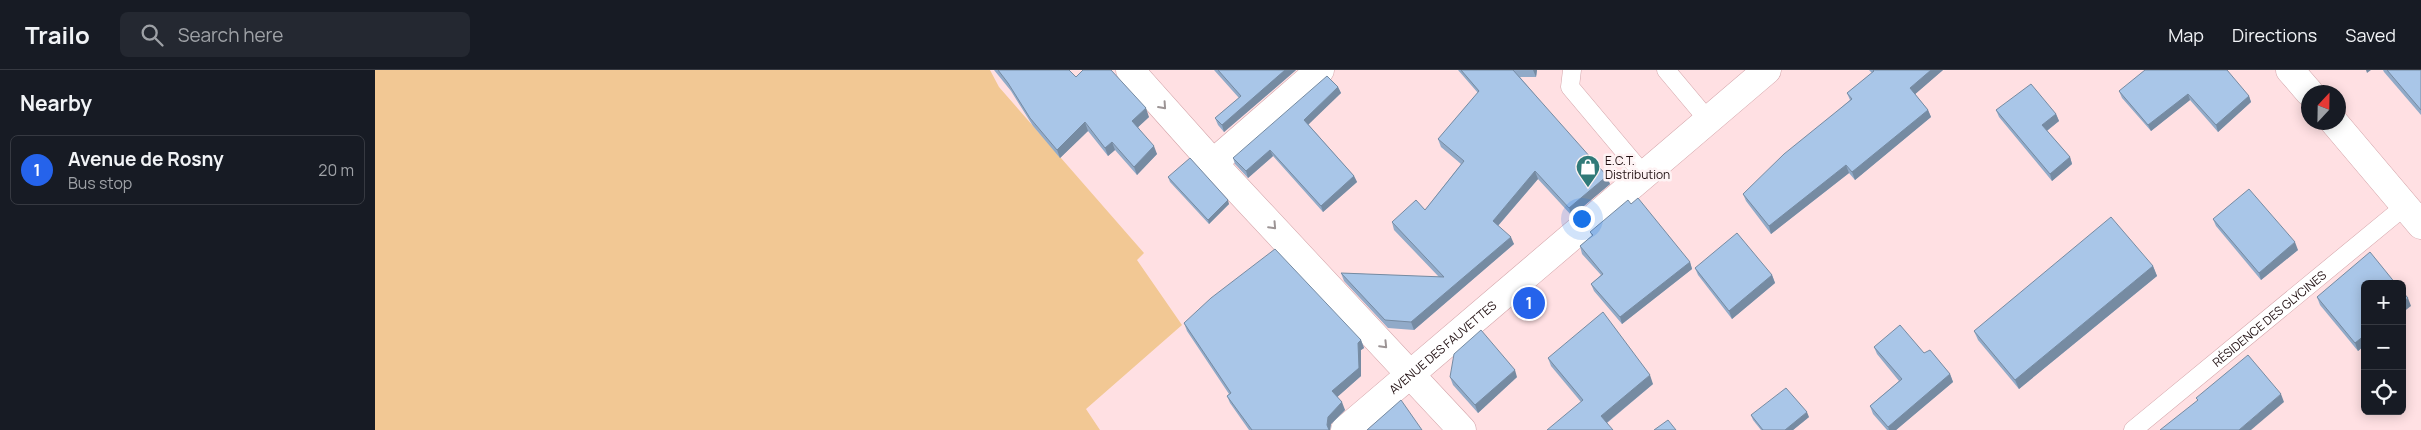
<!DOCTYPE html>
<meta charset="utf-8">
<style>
:root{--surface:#171b24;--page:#242831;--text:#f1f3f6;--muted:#9ea1a6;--line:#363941;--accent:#2563eb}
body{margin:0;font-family:Manrope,sans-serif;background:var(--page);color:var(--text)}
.controls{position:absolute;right:15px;bottom:15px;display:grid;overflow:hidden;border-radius:8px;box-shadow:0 2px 12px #0003}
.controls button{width:45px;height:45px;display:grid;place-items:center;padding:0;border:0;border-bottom:1px solid var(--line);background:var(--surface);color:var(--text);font:25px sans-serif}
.compass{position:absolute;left:1926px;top:15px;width:45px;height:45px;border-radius:50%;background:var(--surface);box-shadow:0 2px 12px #0003;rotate:22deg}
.you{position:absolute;left:1206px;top:148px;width:18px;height:18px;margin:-12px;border:4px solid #fff;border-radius:50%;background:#1a73e8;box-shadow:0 0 0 8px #1a73e833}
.badge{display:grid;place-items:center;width:32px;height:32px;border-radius:50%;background:var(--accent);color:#fff;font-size:16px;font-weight:700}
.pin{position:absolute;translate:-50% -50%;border:2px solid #fff;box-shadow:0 1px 5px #0006}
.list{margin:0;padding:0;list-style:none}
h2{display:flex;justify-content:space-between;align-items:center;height:65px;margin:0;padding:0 20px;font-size:21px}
h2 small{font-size:16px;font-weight:400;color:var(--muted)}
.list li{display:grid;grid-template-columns:32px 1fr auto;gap:15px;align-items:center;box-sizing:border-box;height:70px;margin:0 10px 10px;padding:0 10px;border:1px solid var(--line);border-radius:8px}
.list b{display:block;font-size:19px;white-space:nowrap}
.list p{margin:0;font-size:16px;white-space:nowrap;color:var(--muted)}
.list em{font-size:16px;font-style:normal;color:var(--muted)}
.icon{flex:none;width:28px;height:28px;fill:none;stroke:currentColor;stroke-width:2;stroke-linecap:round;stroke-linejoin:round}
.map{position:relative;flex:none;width:2046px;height:360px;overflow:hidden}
header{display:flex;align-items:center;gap:30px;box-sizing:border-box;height:70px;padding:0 25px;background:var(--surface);border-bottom:1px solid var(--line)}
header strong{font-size:24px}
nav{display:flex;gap:28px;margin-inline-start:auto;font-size:18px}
.search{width:350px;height:45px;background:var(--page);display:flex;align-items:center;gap:12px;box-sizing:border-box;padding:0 18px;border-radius:8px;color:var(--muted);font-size:19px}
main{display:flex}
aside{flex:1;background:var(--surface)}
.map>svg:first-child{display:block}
.green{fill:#f2c894}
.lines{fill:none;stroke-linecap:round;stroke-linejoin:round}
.service-casing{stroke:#d3a3a8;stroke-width:19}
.minor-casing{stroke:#d3a3a8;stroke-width:29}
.tertiary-casing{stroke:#d3a3a8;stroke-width:29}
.service{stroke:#fff;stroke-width:18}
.minor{stroke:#fff;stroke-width:28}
.tertiary{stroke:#fff;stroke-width:28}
.wall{fill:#91aac8}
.shaded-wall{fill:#768ba2}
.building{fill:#a9c6e8;stroke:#768ba2}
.oneway{stroke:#9c9495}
.labels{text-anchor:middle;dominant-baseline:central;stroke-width:5;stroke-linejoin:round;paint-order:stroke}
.poi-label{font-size:12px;fill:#221113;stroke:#fef3f4;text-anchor:start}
.street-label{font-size:12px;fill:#221113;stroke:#fef3f4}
</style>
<header>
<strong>Trailo</strong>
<div class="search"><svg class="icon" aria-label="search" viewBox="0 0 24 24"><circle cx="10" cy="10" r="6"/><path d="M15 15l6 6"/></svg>Search here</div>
<nav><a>Map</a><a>Directions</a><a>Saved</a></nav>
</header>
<main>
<aside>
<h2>Nearby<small></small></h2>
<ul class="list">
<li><span class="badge">1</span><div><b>Avenue de Rosny</b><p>Bus stop</p></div><em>20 m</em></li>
</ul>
</aside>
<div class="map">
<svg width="2046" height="360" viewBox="0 0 2046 360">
<rect width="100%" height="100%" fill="#ffe0e3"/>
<polygon class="green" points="0,0 615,0 624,17 769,183 762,190 807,255 711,339 725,360 0,360"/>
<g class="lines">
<defs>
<g id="service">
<polyline points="1197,0 1195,17 1269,105"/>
<polyline points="1291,0 1333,50"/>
<path id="s1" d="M1758 360 2030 136"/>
</g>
<g id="minor">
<polyline points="755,0 838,93 1087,360"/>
<polyline points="838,93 945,0"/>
</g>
<g id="tertiary">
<polyline points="1915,0 1934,22"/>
<polyline points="1959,52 2046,155"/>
<path id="s2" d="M970 360 1392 0"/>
</g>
</defs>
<use href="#service" class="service-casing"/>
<use href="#minor" class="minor-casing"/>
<use href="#tertiary" class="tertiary-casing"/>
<use href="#service" class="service"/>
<use href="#minor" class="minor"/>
<use href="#tertiary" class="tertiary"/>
</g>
<g class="wall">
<polygon points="619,0 694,0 701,7 774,47 763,57 782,84 762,105 740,80 733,86 713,61 685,88 658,56 636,21"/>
<polygon points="839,0 921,0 849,62 843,55 840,48 864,28"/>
<polygon points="1083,0 1162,0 1161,7 1145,7 1235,114 1197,146 1163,109 1123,156 1139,174 1039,260 1013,258 969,211 966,203 1064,207 1019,160 1017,152 1050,140 1086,94 1066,77 1063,69 1103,23"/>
<polygon points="1494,0 1568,0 1540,24 1553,40 1556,47 1480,110 1474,103 1396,164 1371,131 1368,124 1475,30 1472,23 1497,3"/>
<polygon points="2008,0 2046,0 2046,45 2009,2"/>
<polygon points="963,17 966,23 933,54 979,106 982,112 948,142 898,86 873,108 860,94 858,88"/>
<polygon points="1744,21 1874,26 1876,32 1843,62 1815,30 1776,61 1747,28"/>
<polygon points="1621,40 1681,44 1684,51 1672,61 1695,87 1697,94 1677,111 1624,47"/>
<polygon points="793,107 854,134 834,154 795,112"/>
<polygon points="1838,149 1923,180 1886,210 1841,156"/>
<polygon points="1215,162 1315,192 1317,199 1247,254 1219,221 1216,214 1226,205 1207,184 1205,176 1217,166"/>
<polygon points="1778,196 1782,206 1644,319 1603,270 1599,261"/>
<polygon points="1320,198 1397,205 1400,213 1357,249 1323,205"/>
<polygon points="1990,214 1990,275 1983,281 1945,235 1942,227"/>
<polygon points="809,253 986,270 989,278 986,280 986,306 962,327 970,340 956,354 955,360 874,360 855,333 852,326 854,324 812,261"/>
<polygon points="1499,277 1549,283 1575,304 1578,312 1521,360 1512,360 1498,344 1495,336 1524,311 1502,284"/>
<polygon points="1173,288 1278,314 1232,353 1206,332 1176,296"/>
<polygon points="1075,307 1142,307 1103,343 1078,315"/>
<polygon points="1376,345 1434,347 1418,360 1386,360 1378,350"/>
</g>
<g class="shaded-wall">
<polygon points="910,0 921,0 849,62 847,55"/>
<polygon points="1158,0 1162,0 1161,7"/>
<polygon points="1556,0 1568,0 1538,26 1535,18"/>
<polygon points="1991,0 1996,0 1992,3"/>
<polygon points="963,17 966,23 932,56 929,50"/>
<polygon points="1813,24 1815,30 1776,61 1773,55"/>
<polygon points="1874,26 1876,32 1843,62 1841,55"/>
<polygon points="771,38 774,47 760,60 757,51"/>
<polygon points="1553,40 1556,47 1480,110 1477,102"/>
<polygon points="1681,44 1684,51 1670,62 1667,55"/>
<polygon points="710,52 713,61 685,88 682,80"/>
<polygon points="737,72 740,80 733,86 730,78"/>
<polygon points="779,76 782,84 762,105 759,97"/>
<polygon points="895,80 898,86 873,108 871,101"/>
<polygon points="1695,87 1697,94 1677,111 1675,104"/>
<polygon points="1471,95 1474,103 1396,164 1394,156"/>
<polygon points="1160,101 1163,109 1120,159 1118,151"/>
<polygon points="979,106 982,112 948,142 946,136"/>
<polygon points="1232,106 1235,114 1197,146 1194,138"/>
<polygon points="853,130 854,134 834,154 833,150"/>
<polygon points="1136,167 1139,174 1039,260 1036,252"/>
<polygon points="1920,172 1923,180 1886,210 1884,203"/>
<polygon points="1315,192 1317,199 1247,254 1245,247"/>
<polygon points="1778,196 1782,206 1644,319 1640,310"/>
<polygon points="1397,205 1400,213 1357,249 1354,241"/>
<polygon points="2033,228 2036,236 2027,243 2027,233"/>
<polygon points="1990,265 1990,275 1983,281 1980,273"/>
<polygon points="986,270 989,278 986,280 986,306 960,329 957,321 983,273"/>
<polygon points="1140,300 1142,307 1103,343 1100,335"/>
<polygon points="1575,304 1578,312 1521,360 1514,360 1513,357"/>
<polygon points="1275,305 1278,314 1230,354 1226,346"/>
<polygon points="1906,324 1909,332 1876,360 1864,360"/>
<polygon points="967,332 970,340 956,354 955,360 954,360 952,355 953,347"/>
<polygon points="1432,342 1434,347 1418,360 1410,360"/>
</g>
<g class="building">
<polygon points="623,0 694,0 701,7 708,0 736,0 771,38 757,51 779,76 759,97 737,72 730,78 710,52 682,80 655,48 633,13"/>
<polygon points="843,0 910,0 847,55 840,48 866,26"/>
<polygon points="1086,0 1138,0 1232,106 1194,138 1160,101 1118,151 1136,167 1036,252 1010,250 966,203 1069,207 1017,152 1041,130 1050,140 1089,91 1063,69 1104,21"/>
<polygon points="1498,0 1556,0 1535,18 1553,40 1477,102 1471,95 1394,156 1368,124 1409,84 1477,29 1472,23 1499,1"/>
<polygon points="1770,0 1852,0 1874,26 1841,55 1813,24 1773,55 1744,21"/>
<polygon points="2012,0 2046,0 2046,40"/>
<polygon points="952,6 963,17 929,50 979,106 946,136 895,80 871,101 858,88"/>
<polygon points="1656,14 1681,44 1667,55 1695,87 1675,104 1621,40"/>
<polygon points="815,88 853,130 833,150 793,107"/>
<polygon points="1874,119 1920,172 1884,203 1838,149"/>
<polygon points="1263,128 1315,192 1245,247 1216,214 1228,204 1205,176 1218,165 1215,162 1253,130 1256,134"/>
<polygon points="1736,147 1778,196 1640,310 1599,261"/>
<polygon points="1362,163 1397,205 1354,241 1320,198"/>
<polygon points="900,179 986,270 983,273 984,298 957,321 967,332 953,347 952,355 954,360 877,360 852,326 856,323 809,253 836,228"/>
<polygon points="1995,182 2021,214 1990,214 1990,265 1980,273 1942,227"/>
<polygon points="2027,221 2033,228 2027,233"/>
<polygon points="1228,242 1275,305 1226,346 1238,360 1172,360 1208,330 1173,288"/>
<polygon points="1525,255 1549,283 1555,280 1575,304 1513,357 1495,336 1527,309 1499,277"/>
<polygon points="1106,260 1140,300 1100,335 1075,307 1079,284"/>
<polygon points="1873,285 1906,324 1864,360 1785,360 1823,330 1821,328"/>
<polygon points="1411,318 1432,342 1410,360 1388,360 1376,345"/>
<polygon points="1026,330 1047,360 992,360"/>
<polygon points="1293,350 1301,360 1279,360"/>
</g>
<defs><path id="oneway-chevron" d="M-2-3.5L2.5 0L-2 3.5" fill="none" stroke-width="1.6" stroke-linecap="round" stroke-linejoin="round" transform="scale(1.25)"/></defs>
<g class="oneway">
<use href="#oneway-chevron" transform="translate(788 36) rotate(48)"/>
<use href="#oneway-chevron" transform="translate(898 156) rotate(47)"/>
<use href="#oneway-chevron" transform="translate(1009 275) rotate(46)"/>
</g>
<defs>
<symbol id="shop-pin" viewBox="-11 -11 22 30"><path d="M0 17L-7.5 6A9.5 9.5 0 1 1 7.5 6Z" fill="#317a78" stroke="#fef3f4"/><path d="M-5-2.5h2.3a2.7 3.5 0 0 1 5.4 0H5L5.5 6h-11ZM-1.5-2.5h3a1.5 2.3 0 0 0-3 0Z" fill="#fff"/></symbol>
</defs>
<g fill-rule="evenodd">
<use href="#shop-pin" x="1199" y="83" width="28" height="38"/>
</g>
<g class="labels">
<g class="poi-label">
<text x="1230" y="90">E.C.T.<tspan x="1230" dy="14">Distribution</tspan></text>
</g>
<g class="street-label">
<text stroke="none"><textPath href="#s1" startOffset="176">RÉSIDENCE DES GLYCINES</textPath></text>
<text stroke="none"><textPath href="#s2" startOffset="128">AVENUE DES FAUVETTES</textPath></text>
</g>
</g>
</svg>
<div class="controls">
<button>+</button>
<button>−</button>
<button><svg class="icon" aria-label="locate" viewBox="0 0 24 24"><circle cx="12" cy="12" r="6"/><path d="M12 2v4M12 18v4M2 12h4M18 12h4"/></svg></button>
</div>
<svg class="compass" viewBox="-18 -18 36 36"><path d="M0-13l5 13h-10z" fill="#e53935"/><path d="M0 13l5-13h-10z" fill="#9ea1a6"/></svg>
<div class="you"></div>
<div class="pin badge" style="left:1154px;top:233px">1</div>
</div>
</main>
